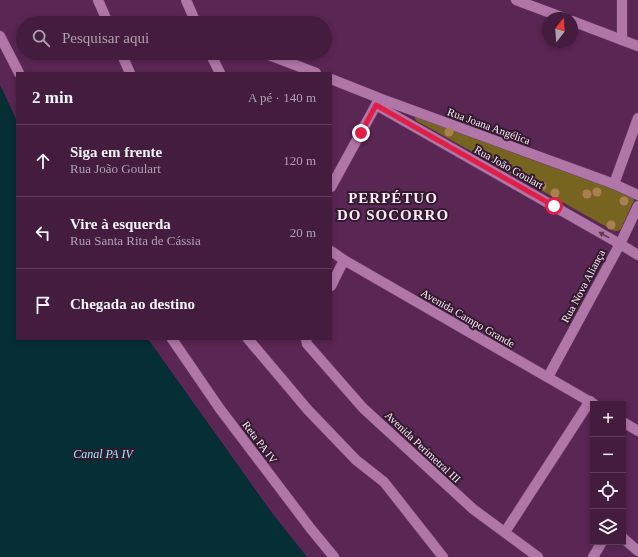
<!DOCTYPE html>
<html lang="pt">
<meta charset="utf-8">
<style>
:root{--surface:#441c3e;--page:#4e2949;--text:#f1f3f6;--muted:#afa1b0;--line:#5c3a58}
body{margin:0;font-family:"Times New Roman",serif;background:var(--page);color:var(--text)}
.controls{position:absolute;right:12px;bottom:12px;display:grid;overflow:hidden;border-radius:0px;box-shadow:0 2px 6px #0003}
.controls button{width:36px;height:36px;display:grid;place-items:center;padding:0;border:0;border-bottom:1px solid var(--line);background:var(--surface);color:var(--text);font:20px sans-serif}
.compass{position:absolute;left:542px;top:12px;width:36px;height:36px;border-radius:50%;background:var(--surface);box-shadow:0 2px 6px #0003;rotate:17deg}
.stop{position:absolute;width:12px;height:12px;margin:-9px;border:3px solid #e11d48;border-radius:50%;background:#fff}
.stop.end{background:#e11d48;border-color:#fff;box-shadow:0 1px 4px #0008}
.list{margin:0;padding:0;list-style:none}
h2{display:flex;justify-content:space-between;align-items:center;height:52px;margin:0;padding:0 16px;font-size:17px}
h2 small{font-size:13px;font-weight:400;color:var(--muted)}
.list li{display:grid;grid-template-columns:26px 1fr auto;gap:12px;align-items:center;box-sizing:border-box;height:72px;padding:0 16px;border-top:1px solid var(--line)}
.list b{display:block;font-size:15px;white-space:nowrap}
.list p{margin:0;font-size:13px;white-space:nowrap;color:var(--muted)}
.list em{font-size:13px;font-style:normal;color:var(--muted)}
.icon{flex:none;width:22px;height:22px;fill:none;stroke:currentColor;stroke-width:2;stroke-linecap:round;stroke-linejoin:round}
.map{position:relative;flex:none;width:638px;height:557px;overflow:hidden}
.search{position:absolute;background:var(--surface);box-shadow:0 2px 6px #0003;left:16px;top:16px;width:316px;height:44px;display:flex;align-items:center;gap:10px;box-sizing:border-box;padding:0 14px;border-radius:22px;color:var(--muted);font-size:15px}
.panel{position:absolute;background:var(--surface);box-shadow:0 2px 6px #0003;left:16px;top:72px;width:316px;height:268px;border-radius:0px}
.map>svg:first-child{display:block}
.green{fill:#776420}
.water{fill:#052e35}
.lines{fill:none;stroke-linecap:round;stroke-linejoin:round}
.minor-casing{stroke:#6e446a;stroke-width:11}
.minor{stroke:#b076a7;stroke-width:10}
.tree{fill:#aa8053}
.oneway{fill:#5e3b58}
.route{stroke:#e11d48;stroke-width:5}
.labels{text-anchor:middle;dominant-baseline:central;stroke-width:4;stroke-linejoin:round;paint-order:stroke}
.street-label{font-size:11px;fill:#fbe8f7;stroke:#321b2e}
.water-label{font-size:12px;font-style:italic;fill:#96e9fb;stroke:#321b2e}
.district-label{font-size:15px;font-weight:bold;letter-spacing:1px;fill:#fbe8f7;stroke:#321b2e}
</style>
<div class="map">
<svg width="638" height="557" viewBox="0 0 638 557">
<rect width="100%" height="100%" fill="#5a2653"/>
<polygon class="green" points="417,115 632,195 634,200 621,229 618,231 614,231 417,121 415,119 415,117"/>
<polygon class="water" points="0,85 17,121 17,339 148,339 272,513 307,557 0,557"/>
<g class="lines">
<defs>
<g id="minor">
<polyline points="98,0 108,23"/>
<polyline points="186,0 196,23"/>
<polyline points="516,0 564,18"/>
<polyline points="622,0 622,40"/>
<polyline points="572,21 638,46"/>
<polyline points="0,36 19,73"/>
<polyline points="121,53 130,73"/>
<polyline points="210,53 220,73"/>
<polyline points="264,53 316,73"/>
<polyline points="331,79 384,100 614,184 638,195"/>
<polyline points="376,105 620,244 638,255"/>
<polyline points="614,184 638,118"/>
<polyline points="331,187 376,105 380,103"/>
<polyline points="331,251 344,260 594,404"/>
<polyline points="331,286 344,260"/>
<polyline points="172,339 220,409 311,529 334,557"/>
<polyline points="248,339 308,410 356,460 384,482 443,557"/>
<polyline points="306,339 307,344 363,408 473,509 538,557"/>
<polyline points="548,377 620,244 638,206"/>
<polyline points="623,422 638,431"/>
<polyline points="505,532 590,401"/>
<polyline points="623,538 638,551"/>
<polyline points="593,557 602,542"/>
</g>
</defs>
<use href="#minor" class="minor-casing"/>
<use href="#minor" class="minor"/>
</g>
<g class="tree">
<circle cx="449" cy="132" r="4.5"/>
<circle cx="542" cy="186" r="4.5"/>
<circle cx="597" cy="192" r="4.5"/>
<circle cx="555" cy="193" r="4.5"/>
<circle cx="587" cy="194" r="4.5"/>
<circle cx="624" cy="201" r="4.5"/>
<circle cx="611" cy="225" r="4.5"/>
</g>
<defs><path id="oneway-solid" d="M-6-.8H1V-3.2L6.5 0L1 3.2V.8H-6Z"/></defs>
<use class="oneway" href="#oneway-solid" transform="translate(604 235) rotate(-151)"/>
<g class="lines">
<polyline class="route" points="361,133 376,105 554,206"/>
</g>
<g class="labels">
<g class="street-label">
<text transform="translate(489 126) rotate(20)">Rua Joana Angélica</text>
<text transform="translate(509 167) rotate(29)">Rua João Goulart</text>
<text transform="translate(583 286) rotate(-62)">Rua Nova Aliança</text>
<text transform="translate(468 318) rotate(30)">Avenida Campo Grande</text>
<text transform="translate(260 442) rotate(53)">Reta PA IV</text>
<text transform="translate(423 447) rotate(43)">Avenida Perimetral III</text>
</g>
<g class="water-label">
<text x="103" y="454">Canal PA IV</text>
</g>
<g class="district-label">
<text x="393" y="198">PERPÉTUO<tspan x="393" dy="17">DO SOCORRO</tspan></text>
</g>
</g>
</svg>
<div class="controls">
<button>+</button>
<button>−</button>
<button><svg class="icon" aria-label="locate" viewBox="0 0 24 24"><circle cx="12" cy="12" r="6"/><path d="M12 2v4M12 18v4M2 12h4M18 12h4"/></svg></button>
<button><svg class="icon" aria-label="layers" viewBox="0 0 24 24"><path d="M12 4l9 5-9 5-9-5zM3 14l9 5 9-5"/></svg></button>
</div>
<svg class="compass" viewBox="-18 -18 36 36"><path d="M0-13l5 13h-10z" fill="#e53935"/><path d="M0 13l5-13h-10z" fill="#afa1b0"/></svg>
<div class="stop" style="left:554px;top:206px"></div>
<div class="stop end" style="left:361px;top:133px"></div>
<div class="search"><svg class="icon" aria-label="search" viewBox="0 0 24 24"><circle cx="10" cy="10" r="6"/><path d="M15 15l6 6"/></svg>Pesquisar aqui</div>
<section class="panel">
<h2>2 min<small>A pé · 140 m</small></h2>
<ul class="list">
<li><svg class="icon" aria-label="ahead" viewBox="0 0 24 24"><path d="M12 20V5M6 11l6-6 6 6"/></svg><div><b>Siga em frente</b><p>Rua João Goulart</p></div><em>120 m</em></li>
<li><svg class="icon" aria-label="left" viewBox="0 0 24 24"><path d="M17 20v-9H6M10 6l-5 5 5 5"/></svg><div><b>Vire à esquerda</b><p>Rua Santa Rita de Cássia</p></div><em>20 m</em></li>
<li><svg class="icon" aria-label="arrive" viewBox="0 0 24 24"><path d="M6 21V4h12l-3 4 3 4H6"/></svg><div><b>Chegada ao destino</b></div></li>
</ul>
</section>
</div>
